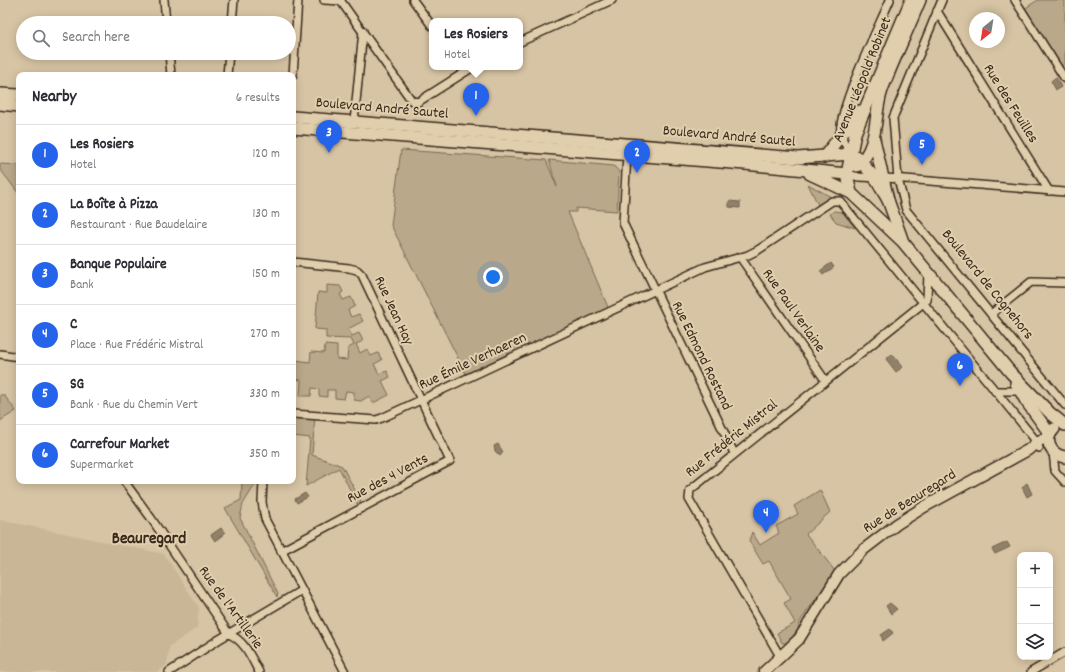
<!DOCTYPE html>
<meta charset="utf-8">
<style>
:root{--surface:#fff;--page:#f7f7f7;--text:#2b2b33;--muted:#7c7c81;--line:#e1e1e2;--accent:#2563eb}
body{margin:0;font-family:Dekko,sans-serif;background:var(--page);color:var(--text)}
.controls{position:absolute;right:12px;bottom:12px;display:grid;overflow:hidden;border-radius:8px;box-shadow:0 2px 10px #0003}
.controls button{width:36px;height:36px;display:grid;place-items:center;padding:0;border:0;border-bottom:1px solid var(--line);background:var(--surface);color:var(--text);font:20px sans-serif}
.compass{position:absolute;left:969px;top:12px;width:36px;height:36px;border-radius:50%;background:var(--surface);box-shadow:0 2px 10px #0003;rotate:210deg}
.you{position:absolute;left:493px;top:277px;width:14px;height:14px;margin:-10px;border:3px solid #fff;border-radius:50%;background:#1a73e8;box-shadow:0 0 0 6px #1a73e833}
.badge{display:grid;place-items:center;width:26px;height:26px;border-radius:50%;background:var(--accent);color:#fff;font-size:13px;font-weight:700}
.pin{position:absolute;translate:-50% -33px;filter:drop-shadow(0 1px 2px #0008)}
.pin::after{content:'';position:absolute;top:21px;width:14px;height:12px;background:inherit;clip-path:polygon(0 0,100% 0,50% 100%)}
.popup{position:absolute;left:429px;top:18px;width:94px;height:52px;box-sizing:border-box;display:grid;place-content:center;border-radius:8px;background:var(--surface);filter:drop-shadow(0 1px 3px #0005);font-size:13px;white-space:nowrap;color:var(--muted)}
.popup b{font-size:15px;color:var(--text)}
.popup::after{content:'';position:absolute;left:50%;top:100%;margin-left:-8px;border:8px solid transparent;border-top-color:var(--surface)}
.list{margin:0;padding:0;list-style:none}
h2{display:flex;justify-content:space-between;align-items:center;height:52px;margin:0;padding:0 16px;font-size:17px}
h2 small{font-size:13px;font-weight:400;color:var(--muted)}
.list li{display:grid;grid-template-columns:26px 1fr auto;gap:12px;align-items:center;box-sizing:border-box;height:60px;padding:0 16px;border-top:1px solid var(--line)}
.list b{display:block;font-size:15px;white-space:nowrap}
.list p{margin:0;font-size:13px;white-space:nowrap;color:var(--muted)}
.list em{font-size:13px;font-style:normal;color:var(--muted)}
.icon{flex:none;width:22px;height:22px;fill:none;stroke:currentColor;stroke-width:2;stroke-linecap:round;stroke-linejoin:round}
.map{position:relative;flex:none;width:1065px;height:672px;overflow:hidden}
.search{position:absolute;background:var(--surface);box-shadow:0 2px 10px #0003;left:16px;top:16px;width:280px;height:44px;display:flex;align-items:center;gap:10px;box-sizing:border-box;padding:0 14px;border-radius:22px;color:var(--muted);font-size:15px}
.panel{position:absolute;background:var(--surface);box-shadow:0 2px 10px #0003;left:16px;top:72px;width:280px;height:412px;border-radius:8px}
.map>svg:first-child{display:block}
.built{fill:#c9b697}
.green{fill:#baa88a;stroke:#7a6954}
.water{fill:#928169;stroke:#6f5e4b}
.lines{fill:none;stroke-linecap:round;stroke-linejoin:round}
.street-casing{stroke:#3b2a1e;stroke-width:10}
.secondary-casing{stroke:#3b2a1e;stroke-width:13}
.primary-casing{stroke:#3b2a1e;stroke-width:14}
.street{stroke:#e1ceac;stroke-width:7}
.secondary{stroke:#e1ceac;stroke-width:10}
.primary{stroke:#e1ceac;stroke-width:11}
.labels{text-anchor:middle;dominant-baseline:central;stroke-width:4;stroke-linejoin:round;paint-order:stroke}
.street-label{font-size:15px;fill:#3b2a1e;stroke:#e1ceac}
.quarter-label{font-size:17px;font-weight:bold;fill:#3b2a1e;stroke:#e1ceac}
</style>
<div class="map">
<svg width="1065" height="672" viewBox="0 0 1065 672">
<rect width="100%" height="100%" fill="#d7c4a4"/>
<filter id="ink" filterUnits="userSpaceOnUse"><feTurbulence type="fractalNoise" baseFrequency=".025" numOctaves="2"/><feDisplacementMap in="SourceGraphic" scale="8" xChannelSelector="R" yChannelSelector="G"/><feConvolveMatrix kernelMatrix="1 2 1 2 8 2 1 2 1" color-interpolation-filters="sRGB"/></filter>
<g filter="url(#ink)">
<polygon class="built" points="0,520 164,554 199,608 197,628 170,646 166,666 157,672 0,672"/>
<g class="green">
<polygon points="1038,0 1065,0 1065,64 1061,67 1024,9"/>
<polygon points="401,150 546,160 557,187 549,160 614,166 619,172 617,211 576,208 576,212 568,212 610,312 468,378 391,225"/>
<polygon points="0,164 19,165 19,194 0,169"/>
<polygon points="808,184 831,197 818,205"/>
<polygon points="834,211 842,212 855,228 836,222 830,214"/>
<polygon points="327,285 340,286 343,292 340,294 343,300 351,297 355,306 348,310 351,317 359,314 363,321 348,329 352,336 359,333 363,341 356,344 360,353 367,349 371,356 378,353 382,360 374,364 379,374 387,371 390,377 382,381 389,395 373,403 369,396 361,401 354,400 354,392 346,391 344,399 335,398 335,390 327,390 327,397 319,396 319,389 312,388 311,396 300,396 301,380 293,379 295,360 310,362 311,352 324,353 325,345 337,346 337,359 347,360 348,348 354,345 351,339 326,338 326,330 315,329 318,292 327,293"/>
<polygon points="0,395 4,395 16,411 0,421"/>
<polygon points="293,414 315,416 312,455 342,466 364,507 360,509 339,468 306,486 310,438 293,436"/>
<polygon points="242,482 256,483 243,504 240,518 278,594 277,597 225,508 241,500"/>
<polygon points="820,490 830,512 806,534 835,571 799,623 798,630 786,643 782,643 777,633 795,623 784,603 791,599 769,561 763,564 749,541 752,532 760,545 779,533 776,526 798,514 794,506"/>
</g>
<g class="water">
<polygon points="1056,77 1061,87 1056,90 1051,81"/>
<polygon points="729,201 740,202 740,208 729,207"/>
<polygon points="831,263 834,267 823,275 820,271"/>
<polygon points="892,354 903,367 896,372 886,359"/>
<polygon points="498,444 503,452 500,456 495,451 494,446"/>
<polygon points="1027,483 1032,494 1027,497 1022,487"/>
<polygon points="305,493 308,497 297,503 295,499"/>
<polygon points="221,528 225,533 215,541 211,535"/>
<polygon points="1007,542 1010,547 995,554 992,549"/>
<polygon points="890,603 897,609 891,614 886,606"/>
<polygon points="890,629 893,633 883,641 881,635"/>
</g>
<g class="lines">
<defs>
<g id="street">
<polyline points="164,0 166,23"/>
<polyline points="324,0 341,1"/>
<polyline points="340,0 412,101 418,102 473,67"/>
<polyline points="413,0 432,26"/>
<polyline points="942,0 893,118 898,179 906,210 1065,405"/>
<polyline points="1015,0 1065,79"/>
<polyline points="937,11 1049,191"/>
<polyline points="232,23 234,0"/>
<polyline points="520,42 612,0"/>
<polyline points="169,53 171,75"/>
<polyline points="227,75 229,53"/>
<polyline points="293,75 298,0"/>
<polyline points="354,122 363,31"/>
<path d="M851 154C848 148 842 141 841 134 836 112 879 26 890 0"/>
<polyline points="627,155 623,223 734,453"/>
<polyline points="847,174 859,177 905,179 1065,192"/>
<polyline points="740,257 825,380"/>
<polyline points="991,314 1031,282 1065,283"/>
<polyline points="0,354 19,357"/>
<polyline points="995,391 1020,391"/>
<polyline points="293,414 376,420 382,418 705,267 748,255 758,250 832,201 840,201 1037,442 1039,448"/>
<polyline points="1053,452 1055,471 1065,482"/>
<path d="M124 481 151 518 229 634C245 641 251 657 259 672"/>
<polyline points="263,481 262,502 265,519 345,672"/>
<polyline points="281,551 450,461 362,275 357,270 349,268 293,262"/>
<polyline points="781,658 689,499 690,490 927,300 928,273"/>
<polyline points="169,672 218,640 302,590"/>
<polyline points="1031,672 1065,652"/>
</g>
<polyline id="secondary" points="764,672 799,639 839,574 863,550 897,524 924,507 1028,450 1037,442 1049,436"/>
<g id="primary">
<polyline points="911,0 855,133 847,174 851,193 903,242 1011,373 1050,413 1065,425"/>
<polyline points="0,94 19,95"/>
<polyline points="0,104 19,106"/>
<polyline points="293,117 798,158 851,154 857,157 875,178 888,200"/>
<polyline points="293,128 745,164 847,174"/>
<polyline points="874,139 888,200 902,239"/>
<polyline points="824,157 860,111"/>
<path d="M857 166C880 146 873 116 882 90 893 60 908 30 920 0"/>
<polyline points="810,174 851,193"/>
<polyline points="1016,383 1026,401 1050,434"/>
<path d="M1054 429C1043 439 1050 455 1065 457"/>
</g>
</defs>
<use href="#street" class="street-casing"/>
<use href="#secondary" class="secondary-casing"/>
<use href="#primary" class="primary-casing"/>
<use href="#street" class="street"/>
<use href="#secondary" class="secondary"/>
<use href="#primary" class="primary"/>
</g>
</g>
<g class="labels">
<g class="street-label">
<text transform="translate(863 80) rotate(-68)">Avenue Léopold Robinet</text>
<text transform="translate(1010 104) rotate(58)">Rue des Feuilles</text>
<text transform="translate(382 109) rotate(5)">Boulevard André Sautel</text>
<text transform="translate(729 137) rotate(5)">Boulevard André Sautel</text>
<text transform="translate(987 285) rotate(51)">Boulevard de Cognehors</text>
<text transform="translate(393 311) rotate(65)">Rue Jean Hay</text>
<text transform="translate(793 311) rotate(55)">Rue Paul Verlaine</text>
<text transform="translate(701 356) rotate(64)">Rue Edmond Rostand</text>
<text transform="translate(473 362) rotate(-25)">Rue Émile Verhaeren</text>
<text transform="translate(732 439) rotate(-39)">Rue Frédéric Mistral</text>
<text transform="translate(388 479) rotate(-28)">Rue des 4 Vents</text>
<text transform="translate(910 502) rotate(-32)">Rue de Beauregard</text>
<text transform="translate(230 608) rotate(54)">Rue de l'Artillerie</text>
</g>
<g class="quarter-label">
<text x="149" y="540">Beauregard</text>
</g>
</g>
</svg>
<div class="controls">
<button>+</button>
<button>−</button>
<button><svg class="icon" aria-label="layers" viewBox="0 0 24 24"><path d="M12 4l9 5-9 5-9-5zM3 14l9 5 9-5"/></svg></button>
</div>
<svg class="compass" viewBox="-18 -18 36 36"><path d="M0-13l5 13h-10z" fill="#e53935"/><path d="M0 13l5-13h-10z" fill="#7c7c81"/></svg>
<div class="you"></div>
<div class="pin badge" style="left:476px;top:116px">1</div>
<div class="popup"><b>Les Rosiers</b>Hotel</div>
<div class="pin badge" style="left:637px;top:173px">2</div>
<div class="pin badge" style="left:329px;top:153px">3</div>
<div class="pin badge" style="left:766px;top:533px">4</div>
<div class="pin badge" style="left:922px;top:165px">5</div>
<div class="pin badge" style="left:960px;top:386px">6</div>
<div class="search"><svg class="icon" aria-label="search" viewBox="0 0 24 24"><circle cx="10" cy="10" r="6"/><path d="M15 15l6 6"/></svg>Search here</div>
<section class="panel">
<h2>Nearby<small>6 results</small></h2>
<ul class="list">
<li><span class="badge">1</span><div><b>Les Rosiers</b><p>Hotel</p></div><em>120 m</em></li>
<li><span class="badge">2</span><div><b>La Boîte à Pizza</b><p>Restaurant · Rue Baudelaire</p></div><em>130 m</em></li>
<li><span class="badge">3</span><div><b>Banque Populaire</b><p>Bank</p></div><em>150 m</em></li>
<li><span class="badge">4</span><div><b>C</b><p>Place · Rue Frédéric Mistral</p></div><em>270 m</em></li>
<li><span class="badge">5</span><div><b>SG</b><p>Bank · Rue du Chemin Vert</p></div><em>330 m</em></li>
<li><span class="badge">6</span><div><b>Carrefour Market</b><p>Supermarket</p></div><em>350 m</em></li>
</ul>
</section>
</div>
